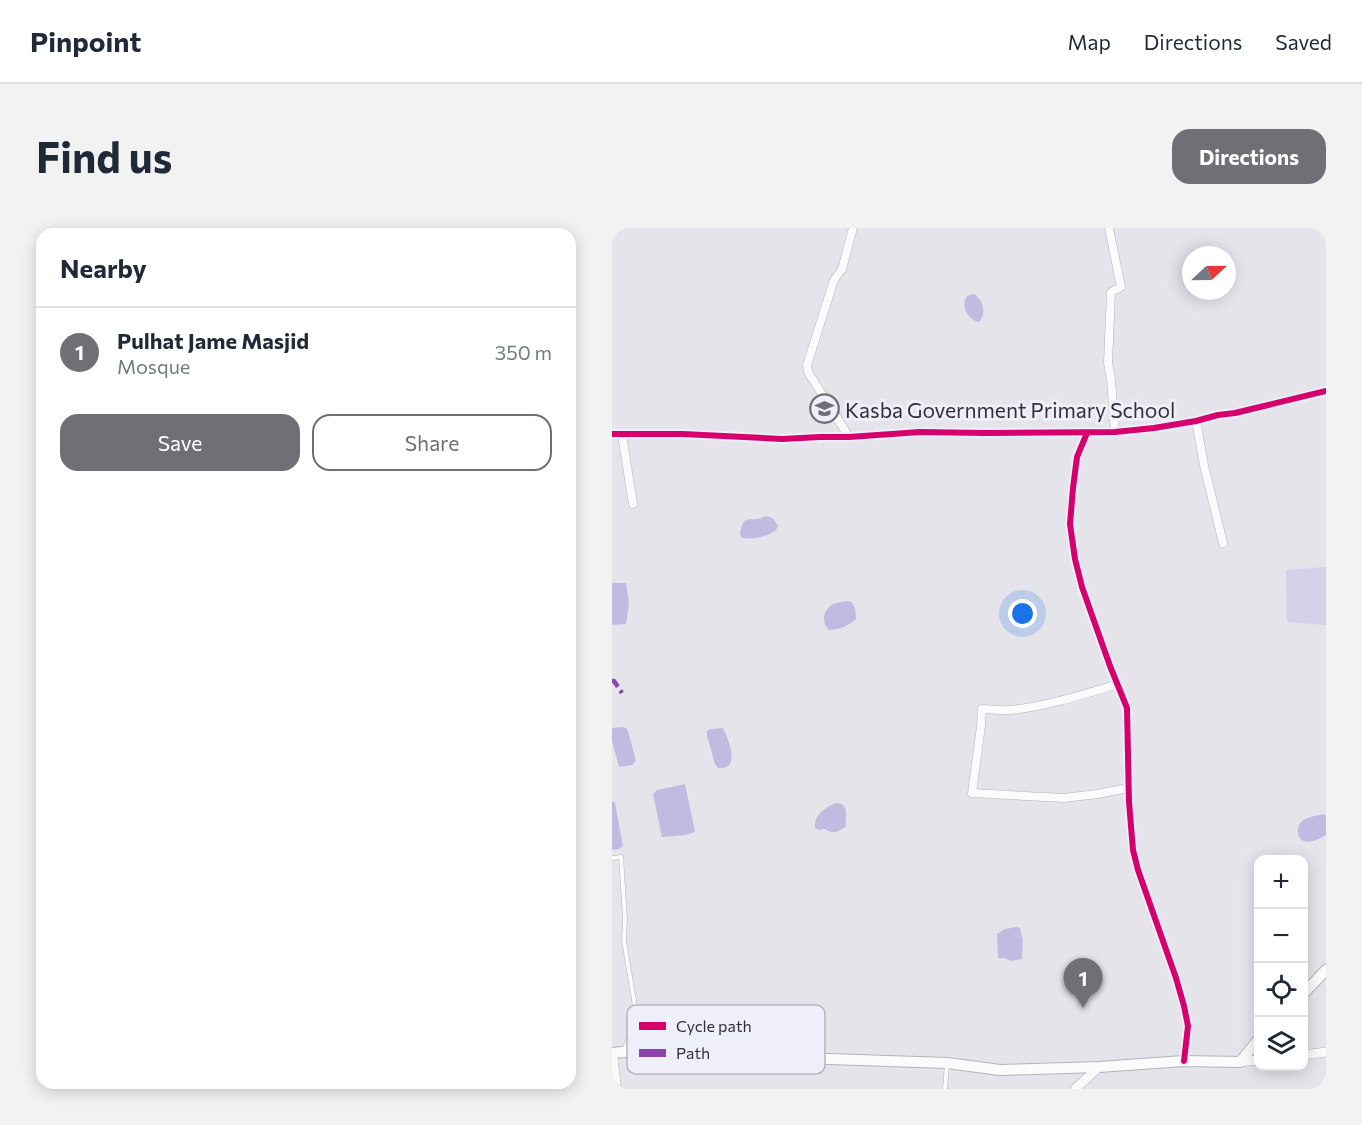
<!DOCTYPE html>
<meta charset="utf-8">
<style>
:root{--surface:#fff;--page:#f2f2f3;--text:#1f2937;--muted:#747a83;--line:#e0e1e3;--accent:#706f75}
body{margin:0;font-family:Commissioner,sans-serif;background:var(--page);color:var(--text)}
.controls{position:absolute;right:18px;bottom:18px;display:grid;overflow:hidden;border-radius:12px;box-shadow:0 3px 15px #0003}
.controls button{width:54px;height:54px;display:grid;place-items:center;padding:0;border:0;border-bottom:2px solid var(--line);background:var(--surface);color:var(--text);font:30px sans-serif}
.compass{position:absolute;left:570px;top:18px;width:54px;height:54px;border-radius:50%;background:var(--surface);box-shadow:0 3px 15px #0003;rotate:68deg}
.you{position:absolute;left:411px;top:386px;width:21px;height:21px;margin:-15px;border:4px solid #fff;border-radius:50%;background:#1a73e8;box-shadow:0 0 0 9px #1a73e833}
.badge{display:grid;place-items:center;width:39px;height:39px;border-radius:50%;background:var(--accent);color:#fff;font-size:20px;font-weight:700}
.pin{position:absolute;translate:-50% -50px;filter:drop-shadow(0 2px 3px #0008)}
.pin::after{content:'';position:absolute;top:32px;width:21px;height:18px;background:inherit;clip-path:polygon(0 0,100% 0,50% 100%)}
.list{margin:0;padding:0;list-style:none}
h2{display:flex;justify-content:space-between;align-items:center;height:78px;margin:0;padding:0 24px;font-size:26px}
h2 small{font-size:20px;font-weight:400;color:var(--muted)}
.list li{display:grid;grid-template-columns:39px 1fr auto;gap:18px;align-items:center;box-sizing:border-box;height:90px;padding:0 24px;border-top:2px solid var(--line)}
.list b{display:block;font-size:22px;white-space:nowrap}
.list p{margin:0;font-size:20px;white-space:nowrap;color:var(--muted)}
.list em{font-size:20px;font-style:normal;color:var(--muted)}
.actions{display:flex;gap:12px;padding:18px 24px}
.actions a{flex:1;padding:14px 0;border:2px solid var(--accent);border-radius:18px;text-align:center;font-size:21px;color:var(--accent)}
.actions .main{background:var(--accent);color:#fff}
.icon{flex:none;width:33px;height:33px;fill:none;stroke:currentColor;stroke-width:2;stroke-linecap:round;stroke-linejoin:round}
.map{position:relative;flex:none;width:714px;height:861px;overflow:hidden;border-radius:18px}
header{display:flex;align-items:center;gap:36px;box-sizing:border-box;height:84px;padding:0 30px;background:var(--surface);border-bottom:2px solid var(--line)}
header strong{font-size:28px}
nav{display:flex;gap:33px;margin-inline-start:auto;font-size:21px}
.intro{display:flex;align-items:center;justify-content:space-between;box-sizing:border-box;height:144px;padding:0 36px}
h1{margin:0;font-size:42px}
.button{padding:15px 27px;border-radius:18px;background:var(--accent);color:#fff;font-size:21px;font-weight:700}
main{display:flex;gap:36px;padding:0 36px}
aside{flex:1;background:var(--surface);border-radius:18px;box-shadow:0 3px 15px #0003}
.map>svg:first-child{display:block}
.green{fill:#d4d1e8}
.water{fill:#c1bbe1}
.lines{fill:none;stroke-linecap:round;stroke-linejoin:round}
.service-casing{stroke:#b4b4b8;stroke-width:5}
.minor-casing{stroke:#b4b4b8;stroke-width:9}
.tertiary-casing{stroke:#b4b4b8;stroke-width:10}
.secondary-casing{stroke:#b4b4b8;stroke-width:12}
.service{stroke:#fbfbfc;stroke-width:4}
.minor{stroke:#fbfbfc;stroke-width:8}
.tertiary{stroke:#fbfbfc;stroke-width:9}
.secondary{stroke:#fbfbfc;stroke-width:10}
.quiet{stroke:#8e44ad;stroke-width:4.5;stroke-dasharray:9 4.5;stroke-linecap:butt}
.cycleway-casing{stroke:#efeefb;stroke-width:10}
.cycleway{stroke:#d6006c;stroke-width:6}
.labels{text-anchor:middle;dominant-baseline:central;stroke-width:6;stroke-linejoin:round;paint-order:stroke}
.poi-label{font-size:21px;fill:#313035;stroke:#efeefb;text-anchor:start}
.key{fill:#efeefb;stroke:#b6b5c0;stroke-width:1.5}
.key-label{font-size:16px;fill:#313035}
</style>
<header>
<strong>Pinpoint</strong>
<nav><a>Map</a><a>Directions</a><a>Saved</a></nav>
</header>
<div class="intro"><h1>Find us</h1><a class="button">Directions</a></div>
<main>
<aside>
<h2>Nearby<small></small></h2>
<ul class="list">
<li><span class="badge">1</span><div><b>Pulhat Jame Masjid</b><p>Mosque</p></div><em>350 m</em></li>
</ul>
<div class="actions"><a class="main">Save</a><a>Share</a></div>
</aside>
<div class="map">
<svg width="714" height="861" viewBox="0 0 714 861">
<rect width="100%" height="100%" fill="#e5e4eb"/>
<polygon class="green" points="714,339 714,397 675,394 674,342"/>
<g class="water">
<path d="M362 66C371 72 375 86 367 94 356 92 348 78 355 68Z"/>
<path d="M154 288C161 289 163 293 166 298L164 302C153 310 143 311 130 310L128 306C132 282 139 297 154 288Z"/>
<polygon points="0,355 14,355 17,375 14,396 0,397"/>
<path d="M236 373 240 374 243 380 244 391C237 398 226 402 217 402 209 394 211 382 221 376 226 374 231 374 236 373Z"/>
<polygon points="10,499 14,500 16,503 24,533 20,537 7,539 0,513 0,500"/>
<path d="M111 500C115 508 125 531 116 538 114 540 109 540 106 540L103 536 95 508V503L99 501Z"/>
<polygon points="73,556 83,604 74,607 50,609 41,566 45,562"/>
<polygon points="0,573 3,575 11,618 7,621 0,622"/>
<path d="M223 575C238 575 233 587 234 598 226 605 221 606 212 601L207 602 203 600C201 588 213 580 223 575Z"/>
<path d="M711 586 714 587V607C706 612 688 620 686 605 686 602 686 598 688 595 693 589 704 588 711 586Z"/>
<polygon points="404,699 408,700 411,712 410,731 399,733 392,730 386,730 385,706 393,701"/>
</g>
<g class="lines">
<defs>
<g id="service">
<polyline points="0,630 9,629 13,690 12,713 25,790 12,822"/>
<polyline points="333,861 335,836"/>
</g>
<g id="minor">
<polyline points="497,0 509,59 499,64 496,135 499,151 503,204"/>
<polyline points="584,193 592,237 611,315"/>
<polyline points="475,205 465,229 461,260 458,296 463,331 470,359 498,438 515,480 517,574 521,622 526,642 564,750 572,778 576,798 572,833"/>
<polyline points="0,206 71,206 170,211 208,209 237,209 308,204 373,205 503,204 542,200 584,193 606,187 623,185 714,163"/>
<polyline points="10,207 21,276"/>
<polyline points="237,209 196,144 195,137 222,52 230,41 241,0"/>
<path d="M506 456C473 466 432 479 398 482 388 483 379 481 370 481L369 498 360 565 452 570 485 566 516 560"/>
<polyline points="1,825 5,861"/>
</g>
<g id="tertiary">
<polyline points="692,827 714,824"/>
<polyline points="628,834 646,832"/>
<polyline points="463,861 487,839"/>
</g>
<g id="secondary">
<polyline points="692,765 714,742"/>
<polyline points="0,825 11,824 335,835 388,842 487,839 572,833 628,834 646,812"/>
</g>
</defs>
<use href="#service" class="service-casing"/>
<use href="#minor" class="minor-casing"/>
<use href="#tertiary" class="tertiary-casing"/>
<use href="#secondary" class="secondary-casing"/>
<use href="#service" class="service"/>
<use href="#minor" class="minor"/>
<use href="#tertiary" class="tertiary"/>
<use href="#secondary" class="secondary"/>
<polyline class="quiet" points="0,453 2,453 10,465"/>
<defs>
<g id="cycleway">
<polyline points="475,205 465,229 461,260 458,296 463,331 470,359 498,438 515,480 517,574 521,622 526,642 564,750 572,778 576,798 572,833"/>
<polyline points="0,206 71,206 170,211 208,209 237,209 308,204 373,205 503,204 542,200 584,193 606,187 623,185 714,163"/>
</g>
</defs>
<use href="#cycleway" class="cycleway-casing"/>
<use href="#cycleway" class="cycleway"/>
</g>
<defs>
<symbol id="school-ring" viewBox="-11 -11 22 22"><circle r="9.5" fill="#efeefb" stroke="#706f75" stroke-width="1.5"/><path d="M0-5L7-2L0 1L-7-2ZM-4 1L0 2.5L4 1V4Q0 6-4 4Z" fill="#706f75"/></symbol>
</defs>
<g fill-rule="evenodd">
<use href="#school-ring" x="196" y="164" width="33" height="33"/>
</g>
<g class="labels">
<g class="poi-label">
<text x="233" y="181">Kasba Government Primary School</text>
</g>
</g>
<rect x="15" y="777" width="198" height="69" rx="9" class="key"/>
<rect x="27" y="794" width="27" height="8" fill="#d6006c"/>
<rect x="27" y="821" width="27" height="8" fill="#8e44ad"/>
<g class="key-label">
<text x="64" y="804">Cycle path</text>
<text x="64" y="831">Path</text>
</g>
</svg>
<div class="controls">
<button>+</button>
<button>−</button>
<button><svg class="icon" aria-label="locate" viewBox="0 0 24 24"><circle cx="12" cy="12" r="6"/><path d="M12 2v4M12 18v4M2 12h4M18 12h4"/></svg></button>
<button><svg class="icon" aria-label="layers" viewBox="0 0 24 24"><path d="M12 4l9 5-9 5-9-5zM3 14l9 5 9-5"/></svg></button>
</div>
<svg class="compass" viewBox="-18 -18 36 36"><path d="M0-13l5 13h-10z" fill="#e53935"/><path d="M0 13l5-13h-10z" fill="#747a83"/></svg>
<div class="you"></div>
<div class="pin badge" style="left:471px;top:780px">1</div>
</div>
</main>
